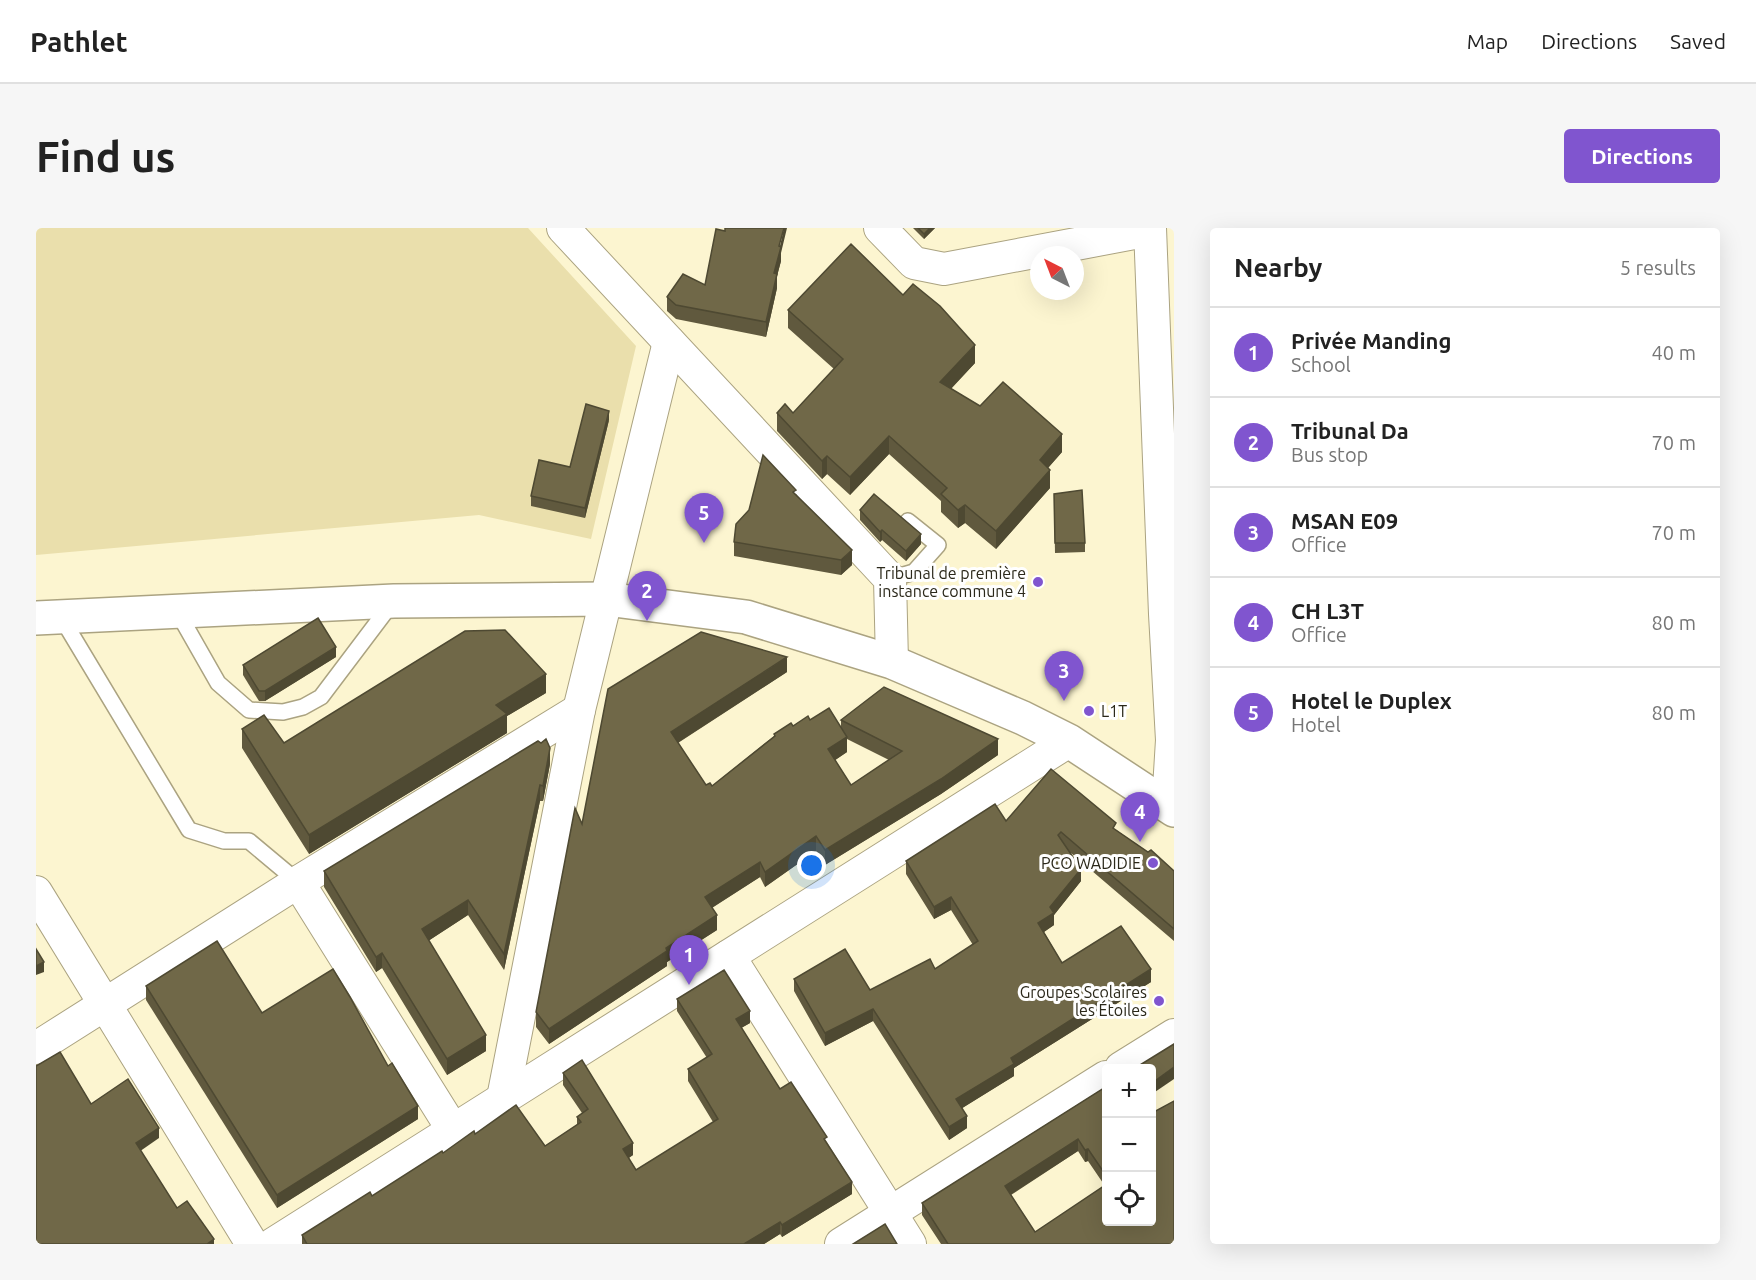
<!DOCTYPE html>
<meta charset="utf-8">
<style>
:root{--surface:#fff;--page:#f6f6f6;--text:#222;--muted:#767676;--line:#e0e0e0;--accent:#8055cf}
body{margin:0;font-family:Ubuntu,sans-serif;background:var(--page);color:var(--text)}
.controls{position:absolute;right:18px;bottom:18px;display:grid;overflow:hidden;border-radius:6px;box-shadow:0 6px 24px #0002}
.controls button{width:54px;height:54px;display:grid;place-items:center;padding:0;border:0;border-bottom:2px solid var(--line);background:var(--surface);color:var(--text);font:30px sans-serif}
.compass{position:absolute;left:994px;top:18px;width:54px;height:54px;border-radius:50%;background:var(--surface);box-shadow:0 6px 24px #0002;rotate:318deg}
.you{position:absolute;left:776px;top:638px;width:21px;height:21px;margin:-15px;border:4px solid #fff;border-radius:50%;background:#1a73e8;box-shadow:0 0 0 9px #1a73e833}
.badge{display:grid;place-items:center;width:39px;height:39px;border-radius:50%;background:var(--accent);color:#fff;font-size:20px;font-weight:700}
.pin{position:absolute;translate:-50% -50px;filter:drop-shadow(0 2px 3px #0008)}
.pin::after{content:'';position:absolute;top:32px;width:21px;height:18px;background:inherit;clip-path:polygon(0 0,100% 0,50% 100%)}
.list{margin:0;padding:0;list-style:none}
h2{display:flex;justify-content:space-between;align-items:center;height:78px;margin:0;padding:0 24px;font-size:26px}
h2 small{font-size:20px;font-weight:400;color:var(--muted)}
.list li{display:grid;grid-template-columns:39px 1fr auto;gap:18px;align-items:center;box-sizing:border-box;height:90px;padding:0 24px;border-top:2px solid var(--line)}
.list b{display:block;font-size:22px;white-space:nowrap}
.list p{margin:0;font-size:20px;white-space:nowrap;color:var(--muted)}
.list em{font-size:20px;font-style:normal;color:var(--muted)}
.icon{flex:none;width:33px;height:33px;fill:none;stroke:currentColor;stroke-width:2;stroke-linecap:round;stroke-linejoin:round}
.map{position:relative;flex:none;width:1138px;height:1016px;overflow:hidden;border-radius:6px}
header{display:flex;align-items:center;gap:36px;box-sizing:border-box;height:84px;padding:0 30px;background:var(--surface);border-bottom:2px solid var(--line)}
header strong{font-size:28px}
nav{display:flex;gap:33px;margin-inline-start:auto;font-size:21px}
.intro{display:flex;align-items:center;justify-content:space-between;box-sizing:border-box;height:144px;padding:0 36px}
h1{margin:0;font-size:42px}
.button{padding:15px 27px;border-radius:6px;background:var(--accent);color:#fff;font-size:21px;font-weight:700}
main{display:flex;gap:36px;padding:0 36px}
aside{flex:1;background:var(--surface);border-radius:6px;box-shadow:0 6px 24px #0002}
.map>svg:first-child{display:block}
.green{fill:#eadfac}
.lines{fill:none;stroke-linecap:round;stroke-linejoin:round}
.lane-casing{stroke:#aba381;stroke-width:18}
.street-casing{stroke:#aba381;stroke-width:34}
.secondary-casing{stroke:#aba381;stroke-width:36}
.lane{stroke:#fff;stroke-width:15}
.street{stroke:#fff;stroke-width:32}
.secondary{stroke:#fff;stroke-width:33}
.wall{fill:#60593e;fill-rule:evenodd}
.shaded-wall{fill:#4e4932}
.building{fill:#706848;stroke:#4e4932;stroke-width:1.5}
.poi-dot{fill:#8055cf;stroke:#fff;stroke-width:2}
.labels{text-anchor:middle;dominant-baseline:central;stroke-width:6;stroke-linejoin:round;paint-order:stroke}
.poi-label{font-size:16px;fill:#2b281a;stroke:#fff;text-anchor:end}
</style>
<header>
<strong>Pathlet</strong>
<nav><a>Map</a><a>Directions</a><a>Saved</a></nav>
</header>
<div class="intro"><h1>Find us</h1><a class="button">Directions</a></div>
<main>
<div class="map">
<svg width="1138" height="1016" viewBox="0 0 1138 1016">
<rect width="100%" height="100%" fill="#fcf5d0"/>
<polygon class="green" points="0,0 492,0 600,118 555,311 443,287 0,327"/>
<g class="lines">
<defs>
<g id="lane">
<polyline points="854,351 878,344 902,317 872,293"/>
<polyline points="141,383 182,455 213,482 247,484 267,479 285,469 356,375"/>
<polyline points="25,389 153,602 188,613 213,613 262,654"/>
</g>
<g id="street">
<polyline points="527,0 854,351 856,434"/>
<polyline points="844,0 878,35 908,41 1114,2"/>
<polyline points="1114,0 1129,386 1136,512 1132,577"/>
<polyline points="262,654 417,902"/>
<polyline points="0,664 216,1016"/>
<polyline points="693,728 874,1016"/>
<polyline points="0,820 262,654 543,482"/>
<polyline points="1085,840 1138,807"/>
<polyline points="467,870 543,482 633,114"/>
<polyline points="237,1016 1033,513"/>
<polyline points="805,1016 1070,849"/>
</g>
<polyline id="secondary" points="0,390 358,373 570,371 710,389 856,434 987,490 1033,513 1138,582"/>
</defs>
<use href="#lane" class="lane-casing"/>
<use href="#street" class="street-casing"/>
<use href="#secondary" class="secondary-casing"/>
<use href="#lane" class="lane"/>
<use href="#street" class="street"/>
<use href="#secondary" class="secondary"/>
</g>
<g class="wall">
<polygon points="877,0 899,0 888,11"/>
<polygon points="689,3 745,25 745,33 741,48 741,60 730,109 640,91 631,83 631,69 669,57"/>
<polygon points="867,67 939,135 915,161 944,178 1026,224 1012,240 1014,260 960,321 929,295 922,300 905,284 905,273 853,226 814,267 791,246 786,251 741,203 741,185 757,185 798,141 752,100 752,82"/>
<polygon points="573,192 549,290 495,278 495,268 534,239"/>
<polygon points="760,266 816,337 805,347 698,328 698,314"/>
<polygon points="1018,266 1049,315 1049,324 1019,325"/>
<polygon points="824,282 885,316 870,333 846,312 844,314 824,292"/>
<polygon points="300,429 229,473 223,473 207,447 207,437"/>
<path d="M751 444 642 515 670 557 676 558 738 508V506L757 498 774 492 805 499V492L962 527 905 566 789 637 780 623 729 659 724 649 676 680 681 702 631 734V738L513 816 500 799V784L546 596 572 461ZM811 511 853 532 815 557 799 532 811 524Z"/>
<polygon points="510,465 471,488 471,505 273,626 206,520 206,501 248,515"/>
<polygon points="514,536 507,573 504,573 468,742 432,687 392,713 450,823 411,847 346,740 340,744 288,659 288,643"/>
<polygon points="970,593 1080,602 1138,643 1138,713 1035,625 1045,653 1018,687 1018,697 1008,704 1026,735 1115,754 978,840 978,848 926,880 931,900 913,912 837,793 789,818 758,763 758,751 834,762 899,741 937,717 915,682 898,691 870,646 870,633"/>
<polygon points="110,758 226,785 352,838 382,891 241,980 110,772"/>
<polygon points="641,771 714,795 705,800 744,861 791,915 816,966 746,1009 744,1006 728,1016 266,1016 266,1007 336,968 439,906 509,918 541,897 541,889 546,885 527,857 527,845 597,927 593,930 600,942 677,894 652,853 652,841 671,830 641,783"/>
<path d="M1071 858V993L1138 1016H905L886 987V975ZM1042 923 1049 934 1052 933 1069 958 999 1004 975 967Z"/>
</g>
<g class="shaded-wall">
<polygon points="748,0 751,0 745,25 745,33 741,48 741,60 730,109 730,94 738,45"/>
<polygon points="894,0 899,0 888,11 888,6"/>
<polygon points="939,117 939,135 904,172 904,154"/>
<polygon points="573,183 573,192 549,290 549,280"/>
<polygon points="1026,206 1026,224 1004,249 1004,232"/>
<polygon points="853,208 853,226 814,267 814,249"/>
<polygon points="791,228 791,246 786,251 786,233"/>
<polygon points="1014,242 1014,260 960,321 960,303"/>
<polygon points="929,277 929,295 922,300 922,282"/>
<polygon points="846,302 846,312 844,314 844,304"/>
<polygon points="885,306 885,316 870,333 870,323"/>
<polygon points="816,322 816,337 805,347 805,332"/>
<polygon points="300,419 300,429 229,473 229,463"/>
<polygon points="751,429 751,444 635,519 635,504"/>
<polygon points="510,446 510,465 471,488 471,505 273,626 273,607 460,477"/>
<polygon points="811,509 811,524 792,537 792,521"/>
<polygon points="962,511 962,527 905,566 789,637 789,622"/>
<polygon points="514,520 514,536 507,573 507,558"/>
<polygon points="504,557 504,573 468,742 468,726"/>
<polygon points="780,608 780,623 729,659 729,644"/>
<polygon points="724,634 724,649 669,684 669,669"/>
<polygon points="1045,641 1045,653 1018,687 1018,697 1002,708 1002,695"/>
<polygon points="915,669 915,682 898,691 898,679"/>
<polygon points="432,672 432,687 386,717 386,701"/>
<polygon points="681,687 681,702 631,734 631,738 513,816 513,801 630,720"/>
<polygon points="346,725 346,740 340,744 340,729"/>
<polygon points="8,734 8,744 0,747 0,738"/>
<polygon points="1115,741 1115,754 978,840 978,848 920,884 920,871 975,830"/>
<polygon points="837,781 837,793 789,818 789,805"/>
<polygon points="714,783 714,795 700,803 700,791"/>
<polygon points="450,807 450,823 411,847 411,831"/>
<polygon points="1138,839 1138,851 1116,866 1116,855"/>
<polygon points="382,878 382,891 241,980 241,967"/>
<polygon points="931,888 931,900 913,912 913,899"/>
<polygon points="123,900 123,910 100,926 100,915"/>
<polygon points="1042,911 1042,923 969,970 969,958"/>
<polygon points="597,915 597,927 587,933 587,921"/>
<polygon points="1052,921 1052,933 1049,934 1049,922"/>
<polygon points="816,954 816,966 746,1009 746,997"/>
<polygon points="744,994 744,1006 728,1016 708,1016"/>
<polygon points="178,1011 178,1016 171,1016"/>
</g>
<g class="building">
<polygon points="689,0 748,0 743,18 745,19 738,45 741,46 730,94 640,77 631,69 647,46 669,57 680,1 689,3"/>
<polygon points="882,0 894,0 888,6"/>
<polygon points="815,16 867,67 877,56 904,78 939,117 904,154 944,178 967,154 1026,206 1004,232 1014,242 960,303 929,277 922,282 905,266 911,260 853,208 814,249 791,228 786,233 741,185 749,176 757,185 807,131 752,82"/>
<polygon points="550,176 573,183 549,280 495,268 503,232 534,239"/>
<polygon points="727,227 760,262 757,264 816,322 805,332 698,314 700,296 713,282"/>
<polygon points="1046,262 1049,315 1019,315 1018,266"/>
<polygon points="838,266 885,306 870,323 846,302 844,304 824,282"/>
<polygon points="282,390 300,419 229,463 223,463 207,437"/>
<polygon points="469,402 510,446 460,477 471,486 273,607 206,501 228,487 248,515 429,403"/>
<polygon points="665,404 751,429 635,504 670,557 674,555 676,558 739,508 738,506 755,495 757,498 772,488 774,492 793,480 811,509 792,521 815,557 866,523 805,492 848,459 962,511 905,551 789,622 780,608 729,644 724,634 669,669 681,687 630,720 631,723 513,801 500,784 539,580 546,596 572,461"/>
<polygon points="510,511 514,520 507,558 504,557 468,726 432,672 386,701 450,807 411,831 346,725 340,729 288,643 502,513 505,515"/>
<polygon points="1015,541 1080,595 1077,600 1112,624 1115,622 1138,643 1138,701 1025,604 1022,607 1045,641 1014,679 1018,685 1002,695 1026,735 1085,698 1115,741 975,830 978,836 920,871 931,888 913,899 837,781 789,805 758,751 809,721 834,762 894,731 899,741 942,713 915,669 898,679 870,633 959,576 970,593"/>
<polygon points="181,713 226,785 297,741 314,769 352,838 356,835 382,878 241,967 110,758"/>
<polygon points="0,721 8,734 0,738"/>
<polygon points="688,742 714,783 700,791 744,861 755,854 791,909 788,911 816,954 746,997 744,994 708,1016 271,1016 266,1007 334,964 336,968 406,923 407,925 438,903 439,906 480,877 509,918 545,894 541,889 552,881 527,845 546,832 597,915 587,921 600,942 682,891 652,841 676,826 641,771"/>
<polygon points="1138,816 1138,839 1116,855 1116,840 1099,840"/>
<polygon points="24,824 55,876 92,851 123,900 100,915 141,980 151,973 178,1011 171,1016 0,1016 0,838"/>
<polygon points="1071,858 1071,949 1052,921 1049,922 1042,911 969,958 999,1004 1071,956 1071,993 1116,993 1116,885 1138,873 1138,1016 912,1016 886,975"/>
<polygon points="849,996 861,1016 817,1016"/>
</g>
<g class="poi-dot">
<circle cx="1002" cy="354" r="6"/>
<circle cx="1053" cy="483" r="6"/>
<circle cx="1117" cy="635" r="6"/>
<circle cx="1123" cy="773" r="6"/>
</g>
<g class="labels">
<g class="poi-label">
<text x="990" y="345">Tribunal de première<tspan x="990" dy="18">instance commune 4</tspan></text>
<text x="1065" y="483" text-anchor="start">L1T</text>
<text x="1105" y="635">PCO WADIDIE</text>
<text x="1111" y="764">Groupes Scolaires<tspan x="1111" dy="18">les Étoiles</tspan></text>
</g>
</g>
</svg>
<div class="controls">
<button>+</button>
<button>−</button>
<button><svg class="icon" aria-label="locate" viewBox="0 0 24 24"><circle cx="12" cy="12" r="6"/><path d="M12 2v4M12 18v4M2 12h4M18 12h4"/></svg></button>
</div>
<svg class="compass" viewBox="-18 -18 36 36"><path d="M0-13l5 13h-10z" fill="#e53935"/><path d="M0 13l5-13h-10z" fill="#767676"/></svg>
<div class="you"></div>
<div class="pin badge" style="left:653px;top:757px">1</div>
<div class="pin badge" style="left:611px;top:393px">2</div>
<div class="pin badge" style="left:1028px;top:473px">3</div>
<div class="pin badge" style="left:1104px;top:614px">4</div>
<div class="pin badge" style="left:668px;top:315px">5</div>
</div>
<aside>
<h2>Nearby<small>5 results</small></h2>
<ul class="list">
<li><span class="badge">1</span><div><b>Privée Manding</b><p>School</p></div><em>40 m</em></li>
<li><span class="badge">2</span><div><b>Tribunal Da</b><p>Bus stop</p></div><em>70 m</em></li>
<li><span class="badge">3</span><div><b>MSAN E09</b><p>Office</p></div><em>70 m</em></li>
<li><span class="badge">4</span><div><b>CH L3T</b><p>Office</p></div><em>80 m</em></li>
<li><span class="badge">5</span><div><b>Hotel le Duplex</b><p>Hotel</p></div><em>80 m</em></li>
</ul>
</aside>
</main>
